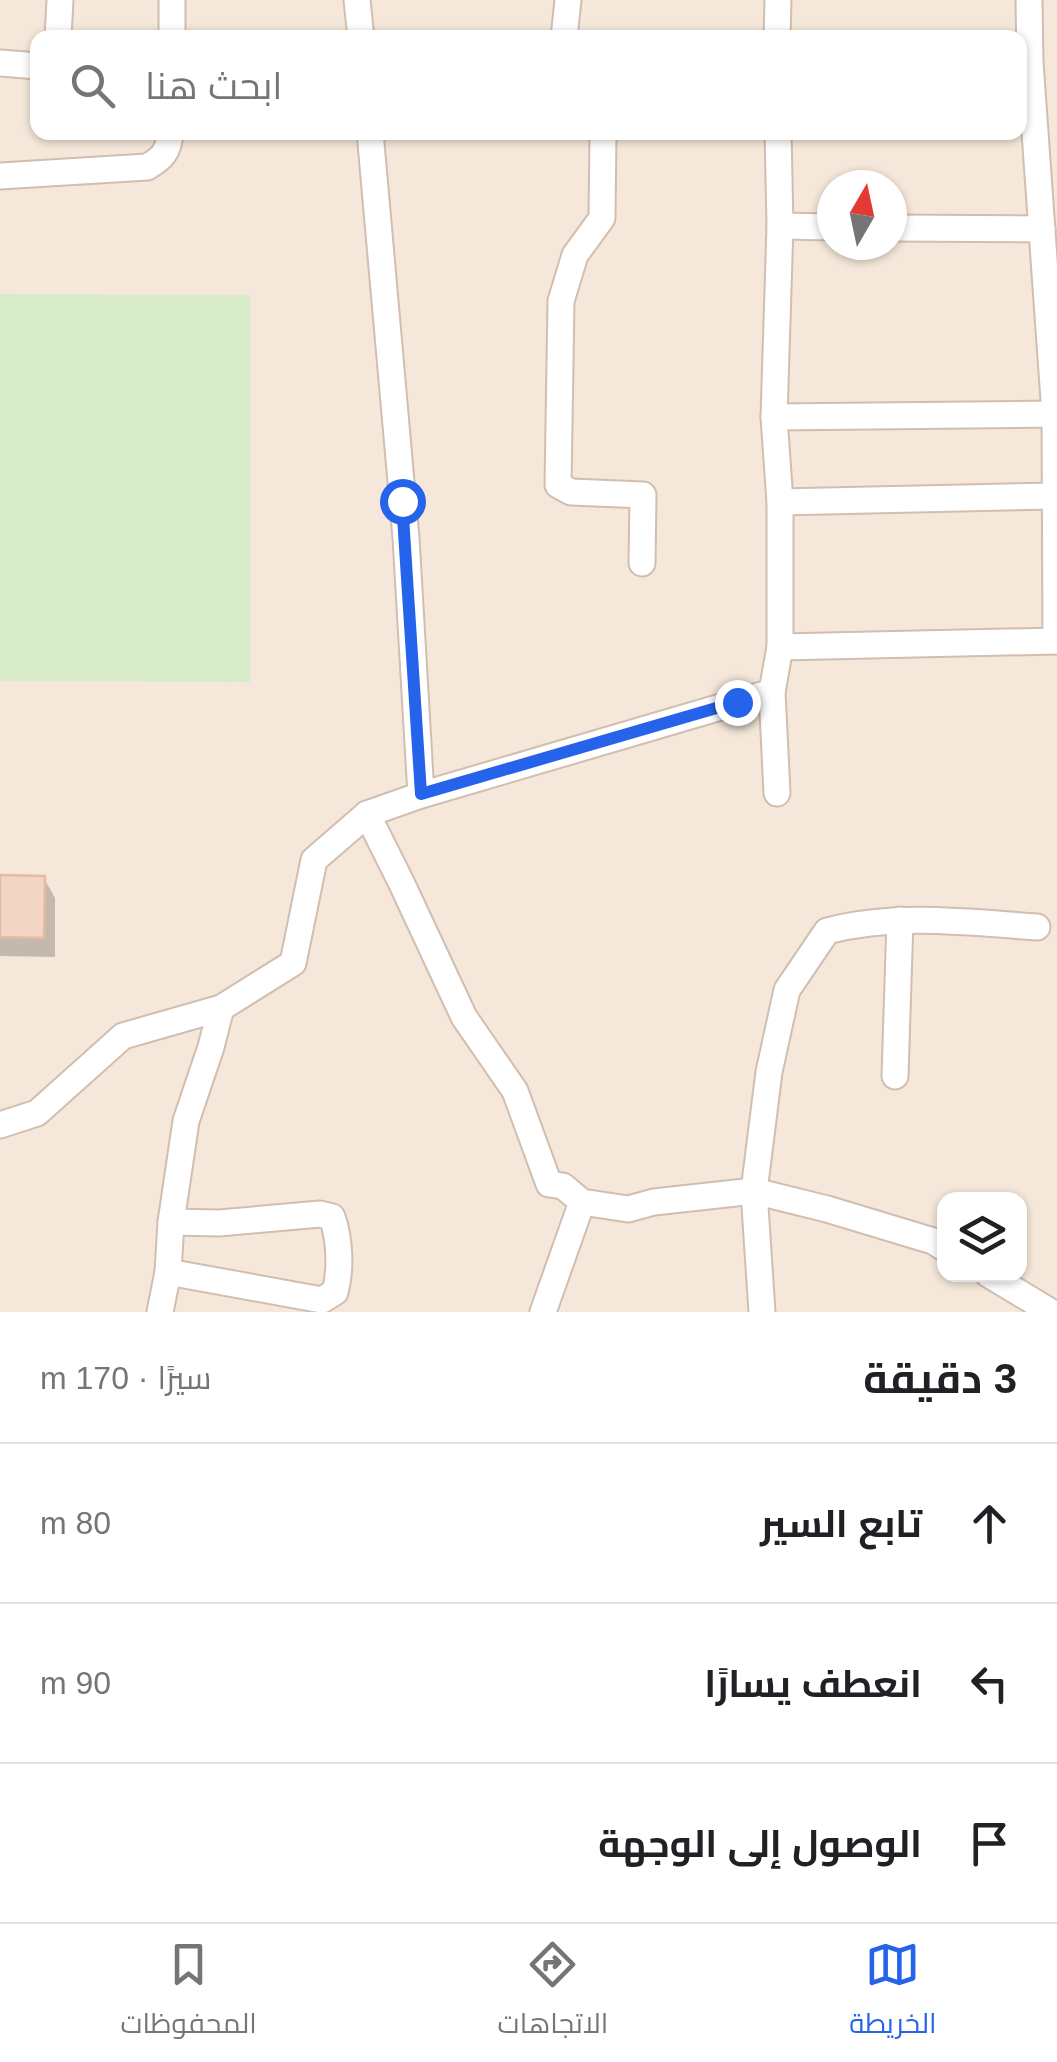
<!DOCTYPE html>
<html lang="ar">
<meta charset="utf-8">
<style>
:root{--surface:#fff;--page:#f6f6f6;--text:#202124;--muted:#757577;--line:#e0e0e0;--accent:#2563eb}
body{margin:0;font-family:Arial,Cairo,sans-serif;background:var(--page);color:var(--text);direction:rtl}
.controls{position:absolute;right:30px;bottom:30px;display:grid;overflow:hidden;border-radius:20px;box-shadow:0 2px 8px #0004}
.controls button{width:90px;height:90px;display:grid;place-items:center;padding:0;border:0;border-bottom:2px solid var(--line);background:var(--surface);color:var(--text);font:50px sans-serif}
.compass{position:absolute;left:817px;top:170px;width:90px;height:90px;border-radius:50%;background:var(--surface);box-shadow:0 2px 8px #0004;rotate:9deg}
.stop{position:absolute;width:30px;height:30px;margin:-22px;border:8px solid #2563eb;border-radius:50%;background:#fff}
.stop.end{background:#2563eb;border-color:#fff;box-shadow:0 2px 10px #0008}
.list{margin:0;padding:0;list-style:none}
h2{display:flex;justify-content:space-between;align-items:center;height:130px;margin:0;padding:0 40px;font-size:42px}
h2 small{font-size:32px;font-weight:400;color:var(--muted)}
.list li{display:grid;grid-template-columns:65px 1fr auto;gap:30px;align-items:center;box-sizing:border-box;height:160px;padding:0 40px;border-top:2px solid var(--line)}
.list b{display:block;font-size:38px;white-space:nowrap}
.list em{font-size:32px;font-style:normal;color:var(--muted)}
.icon{flex:none;width:55px;height:55px;fill:none;stroke:currentColor;stroke-width:2;stroke-linecap:round;stroke-linejoin:round}
.map{position:relative;flex:none;width:1057px;height:1312px;overflow:hidden;direction:ltr}
.search{position:absolute;background:var(--surface);box-shadow:0 2px 8px #0004;left:30px;right:30px;top:30px;height:110px;display:flex;align-items:center;gap:25px;box-sizing:border-box;padding:0 35px;border-radius:20px;color:var(--muted);font-size:38px}
.sheet{height:610px;background:var(--surface)}
nav{display:flex;justify-content:space-around;align-items:center;box-sizing:border-box;height:140px;border-top:2px solid var(--line);background:var(--surface);font-size:28px;color:var(--muted)}
nav a{display:grid;justify-items:center;gap:5px}
nav .on{color:var(--accent)}
.map>svg:first-child{display:block}
.residential{fill:#f5e8da;fill-rule:evenodd}
.green{fill:#d8ecc9}
.shadow{fill:#0003}
.building{fill:#f3d5c3;stroke:#e6bba3;stroke-width:2.5}
.lines{fill:none;stroke-linecap:round;stroke-linejoin:round}
.minor-casing{stroke:#d1beb0;stroke-width:29}
.minor{stroke:#fff;stroke-width:25}
.route{stroke:#2563eb;stroke-width:12}
</style>
<div class="map">
<svg width="1057" height="1312" viewBox="0 0 1057 1312">
<rect width="100%" height="100%" fill="#fdf6ec"/>
<path class="residential" d="M0 0H1057V1312H0ZM38 38H1020V132H38ZM832 185H892V245H832ZM944 1200H1020V1274H944Z"/>
<polygon class="green" points="0,294 250,295 250,682 0,681"/>
<polygon class="shadow" points="0,878 44,878 55,898 55,957 0,956"/>
<polygon class="building" points="0,875 45,876 44,938 0,937"/>
<g class="lines">
<defs>
<g id="minor">
<polyline points="172,0 172,38"/>
<polyline points="357,0 361,38"/>
<polyline points="1029,0 1030,62 1055,414 1056,641"/>
<polyline points="58,38 60,0"/>
<polyline points="564,38 568,0"/>
<polyline points="777,38 778,0"/>
<polyline points="0,63 38,66"/>
<polyline points="370,132 406,538 421,795"/>
<polyline points="603,132 602,218 575,255 561,301 558,485 571,492 643,495 642,563"/>
<path d="M0 176 147 167C163 158 169 151 170 132"/>
<polyline points="780,226 832,227"/>
<polyline points="892,228 1042,229"/>
<polyline points="774,417 1055,414"/>
<polyline points="780,502 1056,496"/>
<polyline points="780,647 1057,641"/>
<polyline points="777,793 772,692 780,647 780,502 774,417 780,226 778,132"/>
<polyline points="367,814 401,882 464,1017 515,1091 549,1184 563,1186 582,1202 628,1209 654,1202 754,1191 827,1209 933,1241 944,1248"/>
<polyline points="895,1076 900,920"/>
<polyline points="0,1125 37,1113 123,1036 221,1008 293,963 314,860 367,814 421,795 772,692"/>
<path d="M168 1272 322 1300 335 1292C341 1271 340 1239 332 1217L320 1214 219 1223 171 1222"/>
<polyline points="988,1274 1051,1312"/>
<polyline points="160,1312 168,1272 171,1222 186,1121 211,1047 221,1008"/>
<polyline points="543,1312 582,1202"/>
<path d="M762 1312 754 1191 769 1072 787 990 827 931C896 913 966 922 1037 927"/>
</g>
</defs>
<use href="#minor" class="minor-casing"/>
<use href="#minor" class="minor"/>
</g>
<g class="lines">
<polyline class="route" points="402,501 421,794 737,702"/>
</g>
</svg>
<div class="controls">
<button><svg class="icon" aria-label="layers" viewBox="0 0 24 24"><path d="M12 4l9 5-9 5-9-5zM3 14l9 5 9-5"/></svg></button>
</div>
<svg class="compass" viewBox="-18 -18 36 36"><path d="M0-13l5 13h-10z" fill="#e53935"/><path d="M0 13l5-13h-10z" fill="#757577"/></svg>
<div class="stop" style="left:402px;top:501px"></div>
<div class="stop end" style="left:737px;top:702px"></div>
<div class="search"><svg class="icon" aria-label="search" viewBox="0 0 24 24"><circle cx="10" cy="10" r="6"/><path d="M15 15l6 6"/></svg>ابحث هنا</div>
</div>
<section class="sheet">
<h2>3 دقيقة<small>سيرًا · 170 m</small></h2>
<ul class="list">
<li><svg class="icon" aria-label="ahead" viewBox="0 0 24 24"><path d="M12 20V5M6 11l6-6 6 6"/></svg><div><b>تابع السير</b></div><em>80 m</em></li>
<li><svg class="icon" aria-label="left" viewBox="0 0 24 24"><path d="M17 20v-9H6M10 6l-5 5 5 5"/></svg><div><b>انعطف يسارًا</b></div><em>90 m</em></li>
<li><svg class="icon" aria-label="arrive" viewBox="0 0 24 24"><path d="M6 21V4h12l-3 4 3 4H6"/></svg><div><b>الوصول إلى الوجهة</b></div></li>
</ul>
</section>
<nav>
<a class="on"><svg class="icon" aria-label="map" viewBox="0 0 24 24"><path d="M3 6l6-2 6 2 6-2v14l-6 2-6-2-6 2zM9 4v14M15 6v14"/></svg>الخريطة</a>
<a><svg class="icon" aria-label="directions" viewBox="0 0 24 24"><path d="M12 3l9 9-9 9-9-9zM9 14v-3h6M13 9l2 2-2 2"/></svg>الاتجاهات</a>
<a><svg class="icon" aria-label="saved" viewBox="0 0 24 24"><path d="M7 4h10v16l-5-4-5 4z"/></svg>المحفوظات</a>
</nav>
